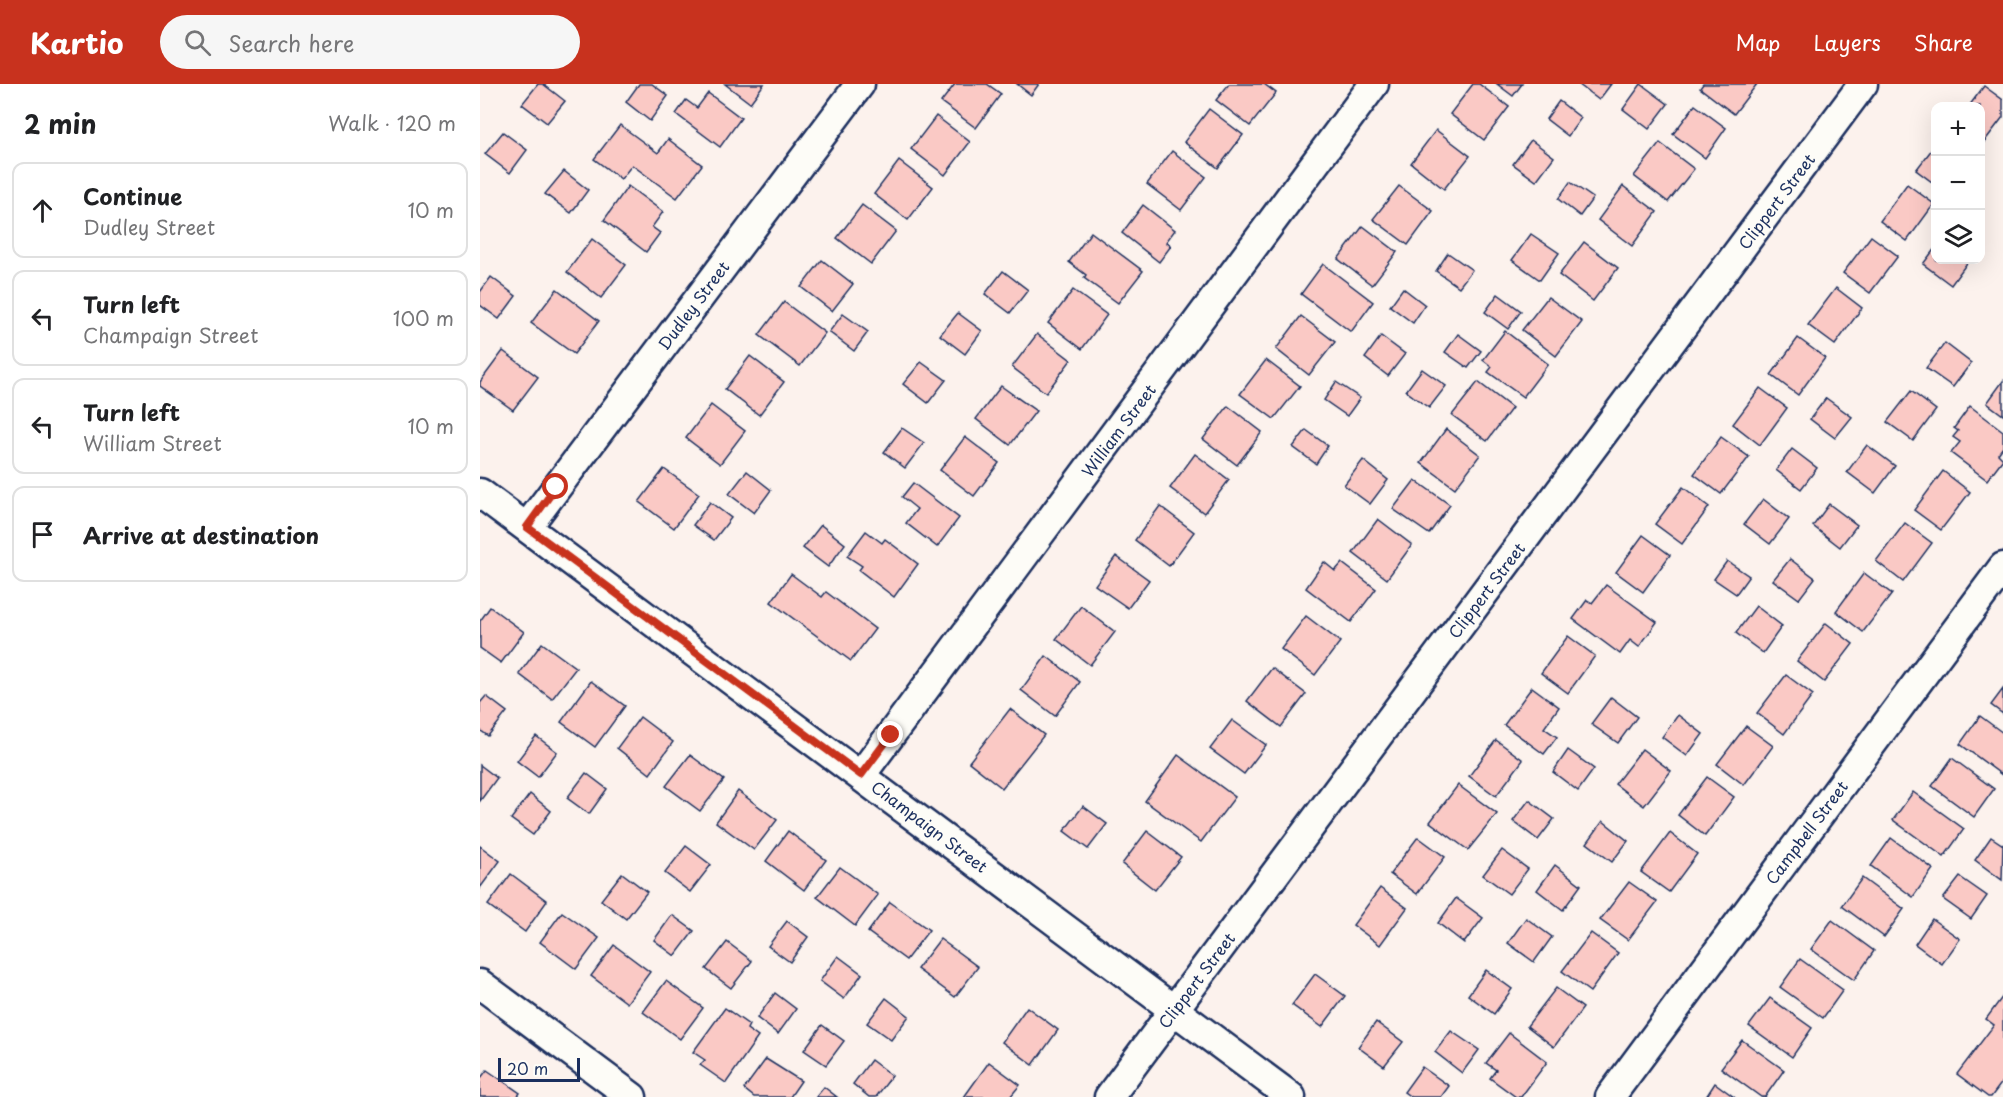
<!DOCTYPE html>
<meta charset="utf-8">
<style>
:root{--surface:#fff;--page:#f6f6f6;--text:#202124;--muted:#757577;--line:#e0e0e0;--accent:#c8321e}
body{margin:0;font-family:"Playpen Sans",sans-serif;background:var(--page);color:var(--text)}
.controls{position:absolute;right:18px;top:18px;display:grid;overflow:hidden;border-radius:12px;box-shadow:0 6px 24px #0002}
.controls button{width:54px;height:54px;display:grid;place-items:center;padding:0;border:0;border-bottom:2px solid var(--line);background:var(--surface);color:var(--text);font:30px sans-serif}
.scale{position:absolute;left:18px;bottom:15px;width:82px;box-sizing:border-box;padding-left:6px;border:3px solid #1b2f5e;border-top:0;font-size:16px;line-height:21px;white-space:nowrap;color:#1b2f5e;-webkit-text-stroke:4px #fdfcf7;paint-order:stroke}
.stop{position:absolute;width:18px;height:18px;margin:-14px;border:4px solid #c8321e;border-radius:50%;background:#fff}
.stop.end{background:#c8321e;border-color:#fff;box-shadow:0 2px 6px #0008}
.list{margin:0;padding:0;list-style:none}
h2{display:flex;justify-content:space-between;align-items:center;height:78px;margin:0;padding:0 24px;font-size:26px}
h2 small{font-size:20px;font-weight:400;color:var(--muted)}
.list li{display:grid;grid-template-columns:39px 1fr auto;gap:18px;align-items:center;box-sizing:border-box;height:96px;margin:0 12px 12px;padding:0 12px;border:2px solid var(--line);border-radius:12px}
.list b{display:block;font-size:22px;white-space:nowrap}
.list p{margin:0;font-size:20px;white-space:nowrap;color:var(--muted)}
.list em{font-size:20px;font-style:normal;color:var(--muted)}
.icon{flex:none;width:33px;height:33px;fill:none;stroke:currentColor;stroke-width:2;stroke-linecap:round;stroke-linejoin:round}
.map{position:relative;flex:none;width:1523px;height:1013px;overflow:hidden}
header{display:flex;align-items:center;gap:36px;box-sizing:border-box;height:84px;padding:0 30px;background:var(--accent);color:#fff}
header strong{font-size:28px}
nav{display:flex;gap:33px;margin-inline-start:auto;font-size:21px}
.search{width:420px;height:54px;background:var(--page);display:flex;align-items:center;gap:15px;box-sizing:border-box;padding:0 21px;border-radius:33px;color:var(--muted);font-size:22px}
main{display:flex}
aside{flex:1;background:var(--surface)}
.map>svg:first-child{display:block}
.building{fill:#fac9c5;stroke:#1b2f5e;stroke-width:1.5}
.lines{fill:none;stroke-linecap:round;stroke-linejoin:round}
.minor-casing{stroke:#1b2f5e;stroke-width:33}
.minor{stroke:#fdfcf7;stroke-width:28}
.route{stroke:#c8321e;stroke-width:8}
.labels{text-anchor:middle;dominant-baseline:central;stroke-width:5;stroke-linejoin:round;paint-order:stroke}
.street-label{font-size:16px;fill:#1b2f5e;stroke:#fdfcf7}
</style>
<header>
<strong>Kartio</strong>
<div class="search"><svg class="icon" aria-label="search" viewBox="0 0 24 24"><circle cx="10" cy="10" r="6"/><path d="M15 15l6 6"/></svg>Search here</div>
<nav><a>Map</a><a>Layers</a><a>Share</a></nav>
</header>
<main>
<aside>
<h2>2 min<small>Walk · 120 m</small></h2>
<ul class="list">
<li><svg class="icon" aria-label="ahead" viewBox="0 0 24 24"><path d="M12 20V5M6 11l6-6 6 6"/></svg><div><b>Continue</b><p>Dudley Street</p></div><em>10 m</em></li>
<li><svg class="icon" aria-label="left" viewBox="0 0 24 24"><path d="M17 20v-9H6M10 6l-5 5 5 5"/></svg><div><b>Turn left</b><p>Champaign Street</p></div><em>100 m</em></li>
<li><svg class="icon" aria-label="left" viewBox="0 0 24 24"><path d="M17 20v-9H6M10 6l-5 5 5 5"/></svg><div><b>Turn left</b><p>William Street</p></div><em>10 m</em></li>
<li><svg class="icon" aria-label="arrive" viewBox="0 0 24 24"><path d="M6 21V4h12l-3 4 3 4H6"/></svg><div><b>Arrive at destination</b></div></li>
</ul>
</aside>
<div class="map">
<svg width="1523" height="1013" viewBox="0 0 1523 1013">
<rect width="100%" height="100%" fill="#fcf2ed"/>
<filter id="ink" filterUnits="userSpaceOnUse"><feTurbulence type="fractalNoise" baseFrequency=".0167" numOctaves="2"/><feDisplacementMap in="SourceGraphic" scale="12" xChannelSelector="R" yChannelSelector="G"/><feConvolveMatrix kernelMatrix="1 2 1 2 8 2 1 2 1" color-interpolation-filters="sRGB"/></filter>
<g filter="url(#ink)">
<g class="building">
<polygon points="58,0 63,0 85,17 67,39 42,20"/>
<polygon points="159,0 172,0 188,12 170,37 146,18"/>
<polygon points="245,0 284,0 270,19"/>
<polygon points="475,0 507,0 521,10 496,44 461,18"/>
<polygon points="537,0 559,0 551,11"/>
<polygon points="749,0 784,0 796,9 770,42 736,16"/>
<polygon points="993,0 999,0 1029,23 1004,56 970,30"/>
<polygon points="1017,0 1042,0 1033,12"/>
<polygon points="1098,0 1131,0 1119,16"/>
<polygon points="1161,0 1188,20 1169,45 1143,25"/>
<polygon points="1223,0 1277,0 1254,30 1220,4"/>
<polygon points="1504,2 1523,16 1523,33 1504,58 1500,56 1500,22 1489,22"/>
<polygon points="228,9 261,34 240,63 196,30 206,16 217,24"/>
<polygon points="1079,17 1101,34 1088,52 1066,35"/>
<polygon points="1215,21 1246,44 1225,74 1193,50"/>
<polygon points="729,25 763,51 738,84 704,58"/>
<polygon points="456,32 490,58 465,91 431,65"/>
<polygon points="140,41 178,69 188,55 222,81 197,114 152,81 141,95 114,75"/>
<polygon points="956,46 990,72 964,105 931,79"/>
<polygon points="23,48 47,66 30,89 5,70"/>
<polygon points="1051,56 1074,73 1056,97 1033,80"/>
<polygon points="1180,59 1214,85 1188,118 1154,92"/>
<polygon points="1456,60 1456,101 1436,86"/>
<polygon points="692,67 726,93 701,126 667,100"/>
<polygon points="419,77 453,103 428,136 394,110"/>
<polygon points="84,87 108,106 91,129 65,110"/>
<polygon points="1090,98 1113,114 1100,132 1078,115"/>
<polygon points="1427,100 1454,120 1427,157 1400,137"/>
<polygon points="148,102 183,128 172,143 180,149 166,168 124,136"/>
<polygon points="919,102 953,127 928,161 893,135"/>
<polygon points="1143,102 1177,128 1152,162 1118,136"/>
<polygon points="382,121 416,147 391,180 357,154"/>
<polygon points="663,121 695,146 686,158 691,162 679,178 642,149"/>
<polygon points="883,142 917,168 892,201 858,175"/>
<polygon points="611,148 663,187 638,219 604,194 606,191 589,178"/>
<polygon points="1051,150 1079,169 1060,196 1032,176"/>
<polygon points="1391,152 1418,172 1390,209 1363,189"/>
<polygon points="112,155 146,181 121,214 87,188"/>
<polygon points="1104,158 1138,184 1113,217 1079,191"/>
<polygon points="1456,163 1456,176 1482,176 1487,179 1471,201 1443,180"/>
<polygon points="968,169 992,186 979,203 956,187"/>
<polygon points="342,176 373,200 352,227 321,203"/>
<polygon points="843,180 893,218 871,248 821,210"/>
<polygon points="523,187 548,206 530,229 505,210"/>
<polygon points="11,193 36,212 19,235 0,221 0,208"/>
<polygon points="923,204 945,221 933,239 910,222"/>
<polygon points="1356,204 1382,224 1355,261 1328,241"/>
<polygon points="77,205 119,237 94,270 51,239"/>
<polygon points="593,206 627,231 602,265 568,239"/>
<polygon points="1018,210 1041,227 1028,245 1005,228"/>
<polygon points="1068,213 1102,238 1076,272 1042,246"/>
<polygon points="304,218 345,249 320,282 279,251"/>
<polygon points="478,229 502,247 485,270 460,251"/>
<polygon points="363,230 388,248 374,267 349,248"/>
<polygon points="821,232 855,258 829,291 796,265"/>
<polygon points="1025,247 1068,280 1043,313 1008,288 1012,283 1003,276"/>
<polygon points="557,250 591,276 566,309 532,283"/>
<polygon points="978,250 1001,267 988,284 965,268"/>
<polygon points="901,252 925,270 908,292 885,274"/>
<polygon points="1318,254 1345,274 1318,311 1291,291"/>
<polygon points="1465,259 1491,279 1473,303 1446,284"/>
<polygon points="23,267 58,293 33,326 0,302 0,298"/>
<polygon points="270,272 304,298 279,331 245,305"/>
<polygon points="786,276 820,302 794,335 760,310"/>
<polygon points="441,278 466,296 448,319 423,300"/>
<polygon points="942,285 966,302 949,324 926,307"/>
<polygon points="1523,297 1523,331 1507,319"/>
<polygon points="856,298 880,314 867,332 844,316"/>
<polygon points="998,298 1032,324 1007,357 972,331"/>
<polygon points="521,302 556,327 530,361 496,335"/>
<polygon points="1280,304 1307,324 1280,361 1253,340"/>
<polygon points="1431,307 1456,326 1433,357 1407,338"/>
<polygon points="1346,314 1372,333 1355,354 1330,335"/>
<polygon points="231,321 265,347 240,380 206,354"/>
<polygon points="748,322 782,348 757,381 723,355"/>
<polygon points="1490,322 1523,347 1523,363 1518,370 1523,375 1507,396 1471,369 1480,358 1473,353 1478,347 1474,344"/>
<polygon points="422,344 444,359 425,384 404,368"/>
<polygon points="966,345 1000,371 975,404 941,379"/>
<polygon points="826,346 848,362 836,380 813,363"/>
<polygon points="485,353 519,379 494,412 460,386"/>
<polygon points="1241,353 1269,373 1241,410 1214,390"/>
<polygon points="1387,361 1415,382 1395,409 1367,388"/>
<polygon points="1312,365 1337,384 1321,405 1296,386"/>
<polygon points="715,370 749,396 724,429 690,404"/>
<polygon points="883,376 908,396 890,420 864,401"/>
<polygon points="184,385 219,410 194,444 159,418"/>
<polygon points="267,387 291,406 274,429 249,410"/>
<polygon points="1463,387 1490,408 1461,446 1434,426"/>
<polygon points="935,396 970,421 949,450 913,425"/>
<polygon points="433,399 479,434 457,463 426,439 437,425 422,413"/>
<polygon points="1203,403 1229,423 1202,460 1175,440"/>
<polygon points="1283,415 1309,435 1290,460 1264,440"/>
<polygon points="230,418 251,434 234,456 213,441"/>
<polygon points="1349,420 1377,441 1360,463 1333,442"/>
<polygon points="680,422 714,448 689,482 655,456"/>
<polygon points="898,435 932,461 907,495 873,469"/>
<polygon points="1425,439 1452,459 1423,498 1396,477"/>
<polygon points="341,441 365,460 348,483 323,464"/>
<polygon points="386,447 402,459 405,455 438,480 414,513 379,486 382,482 367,472"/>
<polygon points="1163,451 1190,471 1163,508 1136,488"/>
<polygon points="636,472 669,496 648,524 615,501"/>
<polygon points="1310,475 1335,494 1319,515 1293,496"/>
<polygon points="1247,477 1269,492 1256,510 1234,495"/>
<polygon points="844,478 855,487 862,479 896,505 871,538 826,504"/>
<polygon points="1384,489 1412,510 1383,548 1356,527"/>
<polygon points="311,490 342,513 346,508 395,545 371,577 291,518"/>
<polygon points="1126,501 1177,538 1159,563 1150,556 1140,570 1093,535 1107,516 1112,519"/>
<polygon points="601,522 635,548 610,581 576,555"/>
<polygon points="1276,522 1302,542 1283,569 1256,549"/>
<polygon points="10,523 44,548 21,579 0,564 0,537"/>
<polygon points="826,532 860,558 835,591 801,565"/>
<polygon points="1346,539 1373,560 1344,598 1317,577"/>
<polygon points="1088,552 1115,572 1088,609 1061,589"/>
<polygon points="62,559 96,584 72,615 39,590"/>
<polygon points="566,572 600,598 575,632 541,606"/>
<polygon points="792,584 826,610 801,643 767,617"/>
<polygon points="1306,591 1333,611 1304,650 1277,629"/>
<polygon points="111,597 145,622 115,663 81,638"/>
<polygon points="1052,603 1079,623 1064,644 1077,653 1064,670 1024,641"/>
<polygon points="1523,605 1523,630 1511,621"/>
<polygon points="6,612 27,628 8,652 0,646 0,619"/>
<polygon points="1131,613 1157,633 1138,659 1111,640"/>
<polygon points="530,625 564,651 522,704 489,678"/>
<polygon points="1198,631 1223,650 1207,672 1182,653"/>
<polygon points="1500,632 1523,649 1522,691 1480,660"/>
<polygon points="160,633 193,658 170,690 137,664"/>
<polygon points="752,636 786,661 764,690 730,665"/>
<polygon points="1266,642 1293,662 1264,701 1237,680"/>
<polygon points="56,652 77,668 58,693 37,677"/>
<polygon points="1016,656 1043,676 1016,712 989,692"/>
<polygon points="1162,665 1191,687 1164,722 1135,700"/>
<polygon points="1088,666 1114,685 1098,707 1073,688"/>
<polygon points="210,671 244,696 220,727 186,702"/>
<polygon points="698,671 755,713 721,758 665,717"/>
<polygon points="1472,674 1514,705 1494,733 1452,702"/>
<polygon points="0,681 17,694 0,717"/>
<polygon points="106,689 127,705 109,730 87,714"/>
<polygon points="1227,693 1254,713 1225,752 1198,731"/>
<polygon points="978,701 1017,730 988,766 950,738"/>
<polygon points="258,707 297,736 274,766 236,738"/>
<polygon points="1433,708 1484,745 1464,773 1413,736"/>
<polygon points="50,710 71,727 53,751 31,735"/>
<polygon points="1049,716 1074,735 1058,756 1033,737"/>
<polygon points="603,722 627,740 608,765 584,747"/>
<polygon points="1123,737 1148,757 1132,778 1107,759"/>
<polygon points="308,747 346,776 324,806 286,777"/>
<polygon points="667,747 701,773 675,806 642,780"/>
<polygon points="1190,749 1217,770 1189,808 1161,788"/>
<polygon points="938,753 965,773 937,810 910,790"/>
<polygon points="1511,753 1523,761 1522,796 1495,776"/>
<polygon points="1411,754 1453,785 1433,813 1391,782"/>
<polygon points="0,762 20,777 0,804"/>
<polygon points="206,762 231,781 210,808 185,789"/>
<polygon points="1022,766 1048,785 1029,810 1003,791"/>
<polygon points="1075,781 1101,801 1083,826 1057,806"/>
<polygon points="360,783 398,811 375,842 337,813"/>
<polygon points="142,789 167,808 146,835 121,816"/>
<polygon points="31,790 67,817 45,848 8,821"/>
<polygon points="1480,793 1507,812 1491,835 1463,815"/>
<polygon points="1382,794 1424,825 1404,853 1362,822"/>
<polygon points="1149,798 1177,818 1148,856 1120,836"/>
<polygon points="900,804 927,824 900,861 873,841"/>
<polygon points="976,814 1003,834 984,859 958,839"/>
<polygon points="410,818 449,846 426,876 388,848"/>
<polygon points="82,828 119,854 96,885 60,858"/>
<polygon points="192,831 214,847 195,872 174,856"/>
<polygon points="1046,834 1072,853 1054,878 1028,859"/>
<polygon points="1452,835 1480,855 1462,880 1435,860"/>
<polygon points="1352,836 1394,867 1374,896 1331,865"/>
<polygon points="307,837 328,853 310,878 288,862"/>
<polygon points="1111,849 1138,869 1110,908 1082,887"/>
<polygon points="460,855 498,883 475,913 437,885"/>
<polygon points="247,858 272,877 251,904 226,885"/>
<polygon points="134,861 170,888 147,919 111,892"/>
<polygon points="358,872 382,890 364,915 340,897"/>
<polygon points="1320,875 1363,906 1343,934 1300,903"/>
<polygon points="1006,886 1032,905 1014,930 988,911"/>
<polygon points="835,890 865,912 842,943 812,921"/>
<polygon points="186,897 223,924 200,955 163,928"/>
<polygon points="1076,904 1103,924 1074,963 1047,942"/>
<polygon points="295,909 316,925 298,950 277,934"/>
<polygon points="1523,912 1523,997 1511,1013 1508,1013 1477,990 1514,941 1506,935"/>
<polygon points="406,914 429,932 411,956 387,939"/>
<polygon points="1290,914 1332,944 1312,973 1269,942"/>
<polygon points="547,923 578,946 553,981 522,958"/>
<polygon points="245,924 269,941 267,945 278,953 246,999 220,981 225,976 213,968"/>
<polygon points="896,938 923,958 904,982 878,963"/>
<polygon points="342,941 364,957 346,981 324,966"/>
<polygon points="971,947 999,966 982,989 955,968"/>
<polygon points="1029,949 1067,978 1041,1013 1036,1013 1010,994 1016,986 1006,979"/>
<polygon points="1262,956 1304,986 1285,1013 1281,1013 1241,984"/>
<polygon points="286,975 321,997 310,1013 274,1013 264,1005"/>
<polygon points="391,976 412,992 396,1013 389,1013 373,1000"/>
<polygon points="509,978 540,1001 530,1013 484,1013"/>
<polygon points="942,983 969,1002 961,1013 931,1013 924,1008"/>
<polygon points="7,986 40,1009 37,1013 0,1013 0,995"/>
<polygon points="1235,999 1254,1013 1226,1013"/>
<polygon points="344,1003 357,1013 336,1013"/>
</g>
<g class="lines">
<defs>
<g id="minor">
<polyline points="0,409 811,1013"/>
<polyline points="47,443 380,0"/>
<polyline points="381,691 894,0"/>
<polyline points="0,900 152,1013"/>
<polyline points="629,1013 1383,0"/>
<polyline points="1130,1013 1523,483"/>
</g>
</defs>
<use href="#minor" class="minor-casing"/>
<use href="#minor" class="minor"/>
</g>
</g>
<g class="lines" filter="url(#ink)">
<polyline class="route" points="76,403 47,443 381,691 411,651"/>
</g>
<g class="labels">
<g class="street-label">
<text transform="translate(1296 117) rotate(-53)">Clippert Street</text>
<text transform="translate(213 221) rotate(-53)">Dudley Street</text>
<text transform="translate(638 346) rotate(-53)">William Street</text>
<text transform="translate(1006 506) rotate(-53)">Clippert Street</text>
<text transform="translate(450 742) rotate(37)">Champaign Street</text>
<text transform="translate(1326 748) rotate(-53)">Campbell Street</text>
<text transform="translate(716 896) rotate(-53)">Clippert Street</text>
</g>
</g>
</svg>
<div class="controls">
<button>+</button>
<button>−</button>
<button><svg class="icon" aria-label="layers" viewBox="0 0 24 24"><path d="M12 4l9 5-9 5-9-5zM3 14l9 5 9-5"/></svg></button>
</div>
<div class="scale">20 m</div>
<div class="stop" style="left:76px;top:403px"></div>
<div class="stop end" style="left:411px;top:651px"></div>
</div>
</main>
